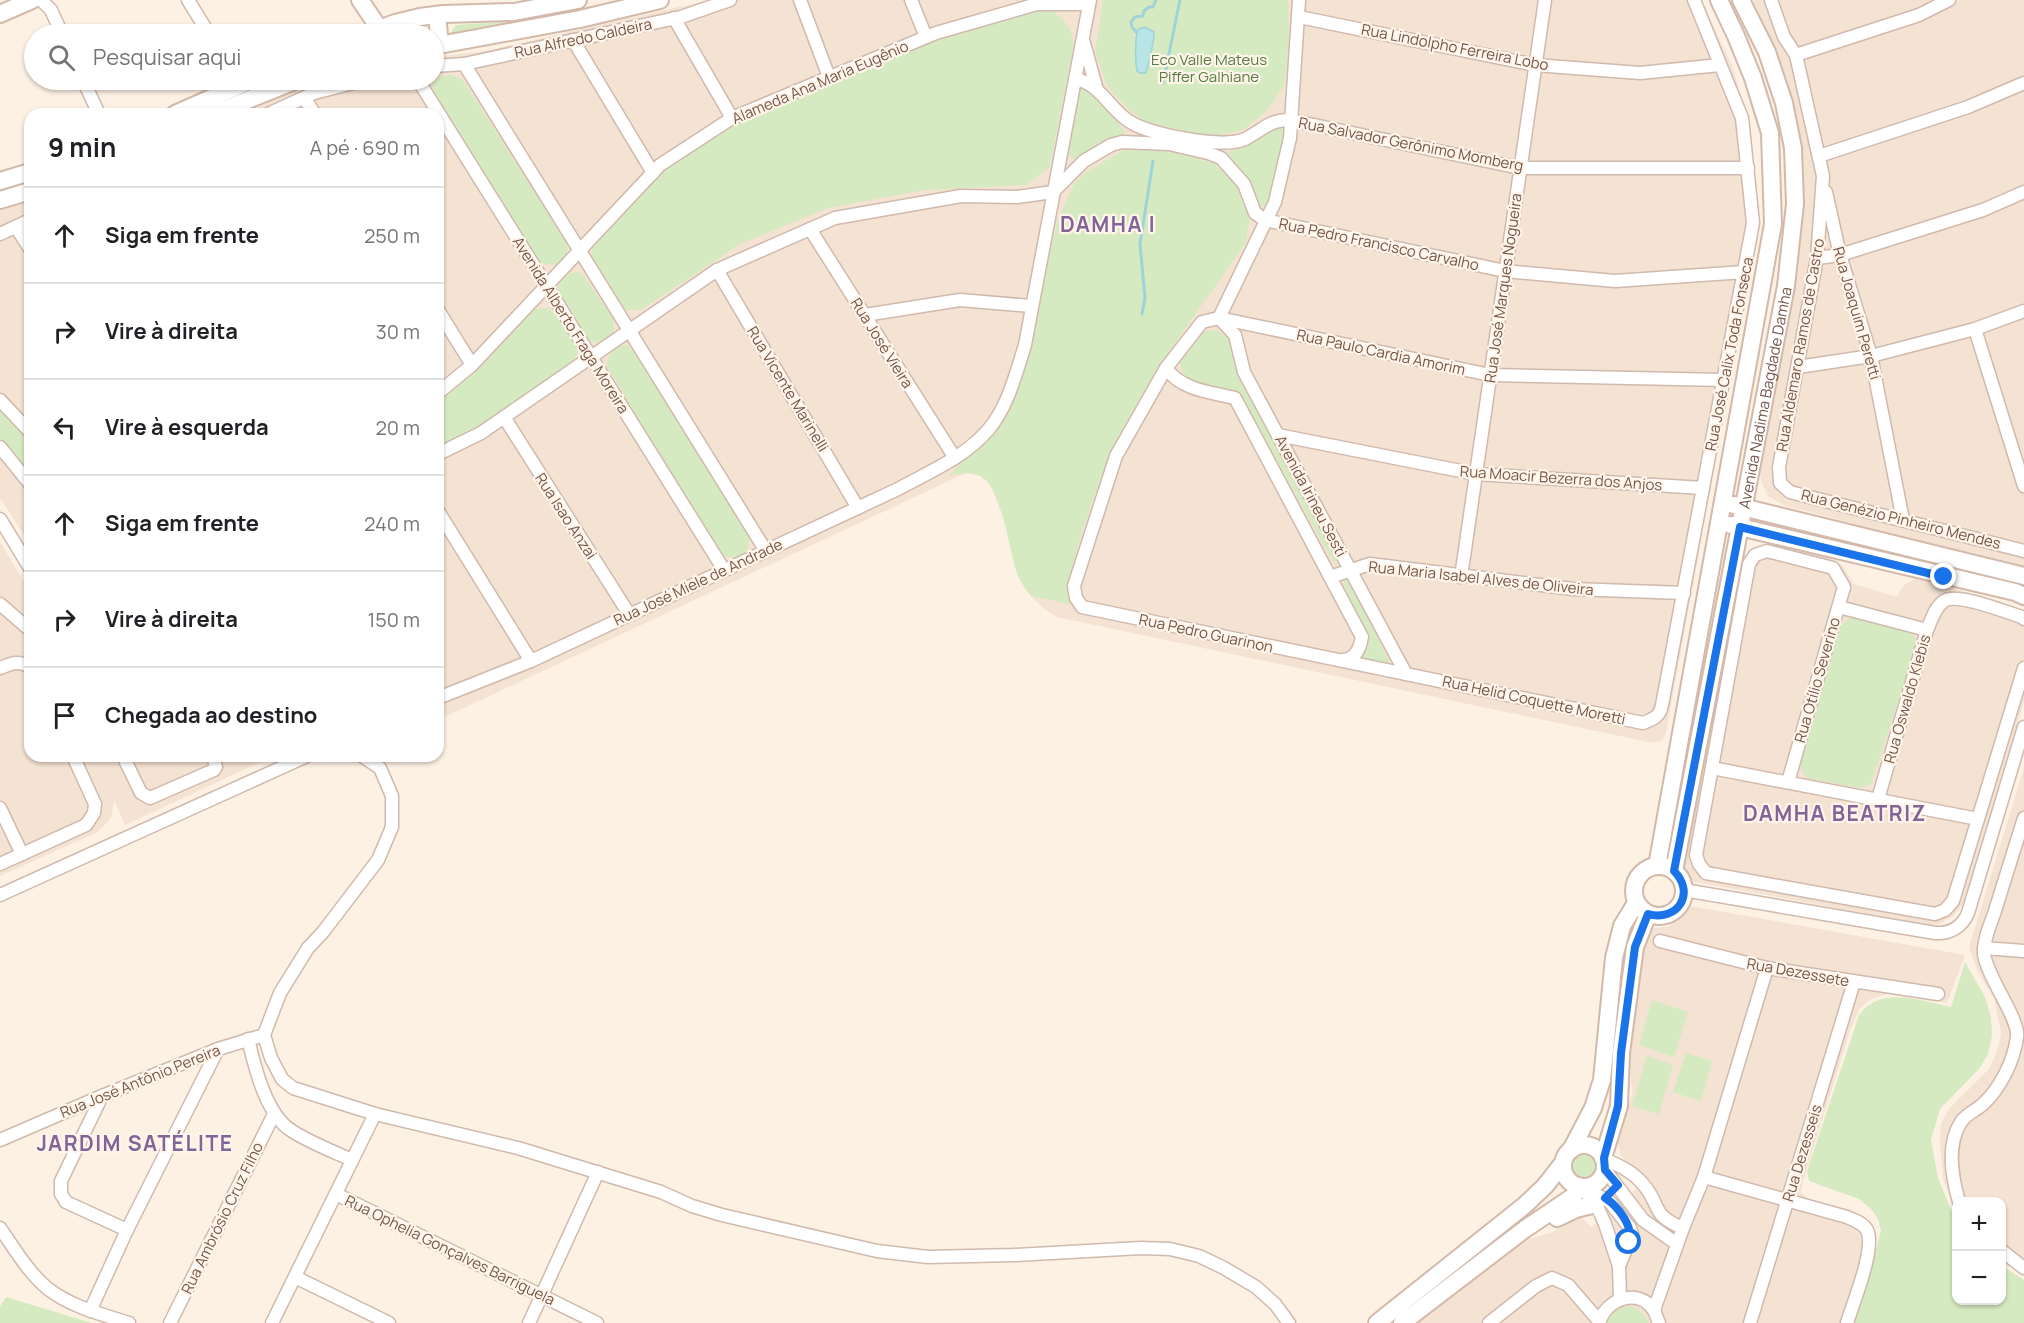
<!DOCTYPE html>
<html lang="pt">
<meta charset="utf-8">
<style>
:root{--surface:#fff;--page:#f6f6f6;--text:#202124;--muted:#757577;--line:#e0e0e0}
body{margin:0;font-family:Manrope,sans-serif;background:var(--page);color:var(--text)}
.controls{position:absolute;right:18px;bottom:18px;display:grid;overflow:hidden;border-radius:12px;box-shadow:0 2px 4px #0004}
.controls button{width:54px;height:54px;display:grid;place-items:center;padding:0;border:0;border-bottom:2px solid var(--line);background:var(--surface);color:var(--text);font:30px sans-serif}
.stop{position:absolute;width:18px;height:18px;margin:-14px;border:4px solid #1a73e8;border-radius:50%;background:#fff}
.stop.end{background:#1a73e8;border-color:#fff;box-shadow:0 2px 6px #0008}
.list{margin:0;padding:0;list-style:none}
h2{display:flex;justify-content:space-between;align-items:center;height:78px;margin:0;padding:0 24px;font-size:26px}
h2 small{font-size:20px;font-weight:400;color:var(--muted)}
.list li{display:grid;grid-template-columns:39px 1fr auto;gap:18px;align-items:center;box-sizing:border-box;height:96px;padding:0 24px;border-top:2px solid var(--line)}
.list b{display:block;font-size:22px;white-space:nowrap}
.list em{font-size:20px;font-style:normal;color:var(--muted)}
.icon{flex:none;width:33px;height:33px;fill:none;stroke:currentColor;stroke-width:2;stroke-linecap:round;stroke-linejoin:round}
.map{position:relative;flex:none;width:2024px;height:1323px;overflow:hidden}
.search{position:absolute;background:var(--surface);box-shadow:0 2px 4px #0004;left:24px;top:24px;width:420px;height:66px;display:flex;align-items:center;gap:15px;box-sizing:border-box;padding:0 21px;border-radius:33px;color:var(--muted);font-size:22px}
.panel{position:absolute;background:var(--surface);box-shadow:0 2px 4px #0004;left:24px;top:108px;width:420px;height:654px;border-radius:18px}
.map>svg:first-child{display:block}
.residential{fill:#f4e2d2}
.green{fill:#d6eac2}
.water{fill:#b8e4e6;stroke:#9ed4d8;stroke-width:1.5}
.lines{fill:none;stroke-linecap:round;stroke-linejoin:round}
.stream{stroke:#9ed4d8;stroke-width:3}
.street-casing{stroke:#d0b9ad;stroke-width:15}
.secondary-casing{stroke:#d3b9aa;stroke-width:20}
.street{stroke:#fff;stroke-width:12}
.secondary{stroke:#fff;stroke-width:16}
.route{stroke:#1a73e8;stroke-width:8}
.labels{text-anchor:middle;dominant-baseline:central;stroke-width:4.5;stroke-linejoin:round;paint-order:stroke}
.street-label{font-size:15px;fill:#755549;stroke:#fff5ea}
.park-label{font-size:15px;fill:#577b41;stroke:#fff5ea}
.district-label{font-size:21px;font-weight:bold;letter-spacing:1.5px;fill:#836499;stroke:#fff5ea}
</style>
<div class="map">
<svg width="2024" height="1323" viewBox="0 0 2024 1323">
<rect width="100%" height="100%" fill="#fdf1e4"/>
<g class="residential">
<polygon points="710,0 1701,0 1732,65 1750,126 1758,216 1755,243 1666,733 1662,740 1653,743 1057,617 1043,608 1031,596 1018,576 1005,522 990,484 980,476 966,473 438,720 438,114 242,114 292,92 329,80 434,80 434,57 485,51"/>
<polygon points="1753,0 2024,0 2024,569 1783,505 1768,496 1761,481 1760,469 1797,276 1803,216 1803,185 1790,94 1770,37"/>
<polygon points="30,201 30,544 0,498 0,210"/>
<polygon points="0,542 30,592 30,756 274,756 125,825 114,800 111,818 98,832 0,876"/>
<polygon points="1765,544 1773,544 1829,558 1843,566 1854,584 1897,597 1903,586 1918,577 2024,610 2024,702 1963,905 1952,917 1939,924 1930,925 1690,881 1683,874 1741,565 1747,555 1756,547"/>
<polygon points="2024,768 2024,1273 2002,1258 2002,1202 1956,1202 1956,1211 1955,1209 1943,1179 1940,1143 1941,1124 1949,1109 1988,1070 1995,1057 1999,1044 2001,1033 1994,998 1977,970 1969,947"/>
<polygon points="1690,906 1965,955 1947,1003 1888,994 1871,999 1860,1008 1850,1031 1803,1181 1801,1192 1807,1198 1863,1217 1874,1231 1875,1246 1852,1323 1416,1323 1522,1241 1553,1232 1576,1215 1583,1219 1591,1227 1644,1182 1620,1154 1618,1143 1632,1094 1629,1053 1639,955 1648,928 1668,927"/>
</g>
<g class="green">
<polygon points="620,0 650,0 452,39 450,34 456,25 523,20 595,7"/>
<polygon points="1103,0 1288,0 1289,34 1285,84 1267,111 1243,130 1210,137 1146,122 1127,108 1108,87 1095,53"/>
<path d="M1048 9C1063 17 1070 25 1074 42L1050 167 1026 185 925 190 828 208 740 244 641 310H626L591 261 593 245 667 167 750 116 937 38 1026 11Z"/>
<polygon points="413,27 424,29 426,34 401,34 404,30"/>
<polygon points="451,75 463,80 567,243 567,255 556,265 543,264 535,260 433,95 433,84 440,76"/>
<path d="M1083 87C1091 92 1123 125 1125 133L1121 138C1104 141 1088 148 1075 160L1068 155 1079 91Z"/>
<polygon points="1279,126 1284,130 1285,136 1270,205 1266,207 1258,206 1252,186 1228,157 1229,152 1252,143 1274,127"/>
<path d="M1141 148 1187 155 1215 164 1236 185 1250 220 1245 244C1213 290 1179 335 1149 383 1109 445 1083 519 1067 590L1074 605 1031 596C1026 590 1021 583 1018 576 1009 553 1003 489 981 476 971 471 960 474 949 476L1005 416 1036 331 1041 295 1057 221 1074 184 1086 172 1126 149Z"/>
<path d="M578 271 584 276 613 318 614 329C607 340 601 344 589 341L560 297 558 287C563 277 567 274 578 271Z"/>
<polygon points="548,308 555,314 579,351 573,361 477,428 438,447 438,403 476,372 535,309"/>
<polygon points="1217,330 1231,341 1234,365 1245,390 1341,559 1333,562 1240,394 1235,391 1192,381 1183,373 1178,360 1201,331"/>
<path d="M627 345 637 355 748 532 750 539 747 551C737 557 731 560 720 554L607 366C608 352 613 348 627 345Z"/>
<polygon points="0,408 30,442 30,475 0,437"/>
<polygon points="1345,579 1350,582 1389,661 1389,666 1358,659 1367,641 1365,630 1343,583"/>
<polygon points="1852,616 1906,630 1915,638 1916,648 1871,784 1861,788 1807,778 1801,770 1800,762 1840,626"/>
<path d="M1965 962 1985 997 1991 1017 1992 1036 1988 1054 1979 1069 1940 1109 1931 1140 1938 1178 1956 1222V1300H2002V1266L2024 1280V1323H1852L1877 1246 1881 1231 1878 1219 1871 1209 1859 1199 1809 1181 1807 1171 1859 1015C1881 985 1921 1001 1951 1007Z"/>
<polygon points="1652,1000 1688,1012 1674,1057 1639,1045"/>
<polygon points="1686,1053 1712,1061 1701,1101 1673,1092"/>
<polygon points="1647,1056 1673,1065 1659,1114 1632,1106"/>
<circle cx="1582" cy="1167" r="14"/>
<polygon points="6,1297 92,1323 0,1323 0,1307"/>
<path d="M1630 1306C1640 1310 1644 1314 1649 1323H1606C1610 1311 1618 1307 1630 1306Z"/>
</g>
<path class="water" d="M1145 27 1154 32C1155 38 1148 66 1146 73H1140L1137 71C1135 61 1135 37 1138 29Z"/>
<g class="lines">
<g class="stream">
<polyline points="1136,32 1132,27 1131,22 1135,17 1143,16 1144,11 1149,7 1153,7 1156,0"/>
<polyline points="1163,83 1180,0"/>
<polyline points="1142,314 1145,298 1140,244 1153,161"/>
</g>
<defs>
<g id="street">
<polyline points="41,0 51,10 62,34"/>
<polyline points="188,0 209,34"/>
<polyline points="800,0 829,77"/>
<polyline points="911,0 926,37"/>
<path d="M1694 0 1742 118 1753 223 1662 705C1660 716 1654 719 1643 723L1082 607 1076 598 1074 586 1116 456 1166 368 1202 322 1219 318 1490 375 1724 380"/>
<polyline points="1771,0 1784,37 1796,55 1823,176 1817,258 1779,467 1780,483 1790,492 2024,551"/>
<polyline points="1299,17 1535,65 1640,73 1720,65"/>
<polyline points="674,18 732,118"/>
<polyline points="573,40 653,173"/>
<polyline points="1084,43 1097,90"/>
<polyline points="1796,55 1919,15 1949,0"/>
<polyline points="464,64 766,551"/>
<polyline points="434,66 464,64 681,17 730,0"/>
<path d="M1075 79C1101 83 1110 111 1132 123 1152 135 1224 149 1245 139 1263 130 1268 120 1290 120L1520 168H1748"/>
<polyline points="83,80 99,114"/>
<polyline points="418,80 724,570"/>
<polyline points="304,98 315,114"/>
<polyline points="268,114 314,93 365,80"/>
<polyline points="1819,156 1968,107 2024,83"/>
<polyline points="1826,192 1840,255 1871,356 1903,520"/>
<polyline points="16,227 30,249"/>
<polyline points="810,229 955,458"/>
<polyline points="0,234 30,220"/>
<polyline points="1817,258 1840,255 1983,210 2024,192"/>
<polyline points="717,270 858,508"/>
<polyline points="438,310 472,365"/>
<polyline points="865,315 960,300 1031,306"/>
<polyline points="1219,318 1235,335 1244,372 1406,674"/>
<polyline points="1219,318 1275,202 1290,138 1299,0"/>
<polyline points="1975,329 2024,486"/>
<polyline points="1798,367 1871,356 1975,329 2024,311"/>
<path d="M1166 368C1181 390 1210 392 1235 398L1362 637C1360 649 1355 660 1342 660"/>
<polyline points="438,393 472,365 660,165 732,118 936,33 1037,4 1089,4"/>
<polyline points="0,400 30,432"/>
<polyline points="504,417 629,614"/>
<polyline points="1278,435 1476,474 1703,488"/>
<polyline points="0,447 30,484"/>
<polyline points="438,454 481,433 717,270 835,218 961,196 1017,197 1053,192 1084,161 1111,145 1122,142 1169,144 1208,153 1221,158 1244,184 1255,213 1265,220 1505,271 1615,281 1744,272"/>
<polyline points="438,511 531,661"/>
<polyline points="0,519 30,568"/>
<polyline points="1330,577 1370,564 1573,589 1684,593"/>
<polyline points="1461,577 1545,0"/>
<polyline points="0,604 30,630"/>
<polyline points="1839,607 1927,630"/>
<path d="M0 668C12 663 19 660 30 667"/>
<path d="M438 698 531 661 898 489C929 472 965 457 988 430 1008 407 1016 373 1025 345L1090 0"/>
<polyline points="123,756 141,793 150,798 214,770 216,767 213,756"/>
<polyline points="362,756 380,768 392,796 392,827 378,860 323,932 308,948 280,993 264,1035 271,1058 282,1079 293,1088 375,1114 518,1148 661,1192 692,1206 722,1215 877,1251 928,1257 1014,1255 1141,1248 1170,1249 1199,1256 1224,1268 1256,1287 1275,1304 1289,1323"/>
<polyline points="1712,768 1978,819"/>
<polyline points="1788,782 1844,587 1833,568 1767,551 1755,555 1749,564 1696,855 1699,864 1706,873 1935,914 1945,910 1953,901 2024,668"/>
<path d="M1878 799 1927 630C1931 621 1935 607 1944 601 1957 592 2005 612 2022 617L2024 619"/>
<polyline points="0,808 22,854"/>
<polyline points="0,864 86,825 94,813 95,804 73,756"/>
<path d="M1684 890 1935 933C1950 934 1962 927 1968 913L2024 727"/>
<polyline points="0,895 307,756"/>
<polyline points="1660,941 1767,968 1938,994"/>
<polyline points="1984,948 2024,951"/>
<path d="M248 1039C255 1068 266 1115 292 1131 311 1143 332 1151 352 1160"/>
<polyline points="102,1096 61,1181 61,1194 66,1202 127,1230"/>
<polyline points="0,1140 102,1096 218,1049 264,1035"/>
<path d="M1604 1159C1620 1166 1632 1171 1643 1184 1662 1206 1650 1215 1683 1228"/>
<polyline points="1605,1170 1643,1220 1677,1244"/>
<path d="M1704 1177 1847 1217C1854 1220 1863 1223 1867 1230 1876 1248 1853 1303 1847 1323"/>
<polyline points="1581,1187 1596,1204 1605,1224 1619,1266 1620,1299"/>
<polyline points="1588,1190 1610,1202 1630,1228 1632,1234 1629,1242 1619,1266"/>
<polyline points="336,1194 597,1323"/>
<path d="M1959 1202C1952 1177 1946 1145 1961 1122 1966 1114 1975 1111 1982 1105 2000 1089 2014 1061 2017 1037 2020 1020 1987 977 1984 954 1983 941 1990 925 1994 914 2004 882 2014 850 2024 818"/>
<path d="M0 1228C14 1248 28 1272 47 1288 71 1307 101 1314 129 1323"/>
<polyline points="2002,1251 2024,1268"/>
<polyline points="295,1277 389,1323"/>
<polyline points="1654,1310 1683,1228 1704,1177 1767,968"/>
<polyline points="90,1311 127,1230 218,1049"/>
<polyline points="170,1323 274,1114"/>
<polyline points="272,1323 375,1114"/>
<polyline points="529,1323 598,1172"/>
<polyline points="1489,1323 1536,1286 1552,1278 1568,1285 1599,1321"/>
<path d="M1599 1323C1605 1300 1637 1287 1653 1309 1656 1313 1657 1319 1659 1323"/>
<polyline points="1750,1323 1854,982"/>
</g>
<g id="secondary">
<polyline points="360,0 383,34"/>
<polyline points="0,14 32,0"/>
<polyline points="437,15 440,45"/>
<polyline points="366,34 395,23 420,17 443,14 514,12 578,0"/>
<polyline points="434,46 580,19 660,0"/>
<polyline points="175,114 252,80"/>
<polyline points="213,114 297,80"/>
<polyline points="0,181 30,172"/>
<polyline points="0,200 30,191"/>
<polyline points="1734,505 2024,576"/>
<polyline points="1731,525 2015,592 2024,596"/>
<polyline points="1657,866 1773,224 1770,133 1753,78 1736,36 1719,0"/>
<circle cx="1659" cy="891" r="25"/>
<path id="s1" d="M1674 871 1786 286 1795 204 1793 148 1784 103 1767 52 1741 0"/>
<circle cx="1584" cy="1166" r="21"/>
<polyline points="1571,1150 1593,1108 1602,1080 1614,958 1622,926 1636,903"/>
<polyline points="1603,1158 1619,1106 1621,1053 1635,947 1648,914"/>
<polyline points="1557,1218 1576,1209 1596,1204"/>
<polyline points="1377,1323 1525,1205 1545,1186 1563,1163"/>
<polyline points="1402,1323 1525,1229 1574,1196 1578,1186"/>
</g>
</defs>
<use href="#street" class="street-casing"/>
<use href="#secondary" class="secondary-casing"/>
<use href="#street" class="street"/>
<use href="#secondary" class="secondary"/>
</g>
<g class="lines">
<path class="route" d="M1629 1242C1634 1227 1618 1206 1605 1198L1618 1185 1605 1170 1604 1158 1618 1106 1621 1053 1635 947 1648 914C1678 922 1696 893 1674 871L1740 527 1944 577"/>
</g>
<g class="labels">
<g class="street-label">
<text transform="translate(583 38) rotate(-12)">Rua Alfredo Caldeira</text>
<text transform="translate(1455 47) rotate(11)">Rua Lindolpho Ferreira Lobo</text>
<text transform="translate(820 82) rotate(-23)">Alameda Ana Maria Eugênio</text>
<text transform="translate(1411 144) rotate(11)">Rua Salvador Gerônimo Momberg</text>
<text transform="translate(1379 244) rotate(12)">Rua Pedro Francisco Carvalho</text>
<text transform="translate(1503 288) rotate(-82)">Rua José Marques Nogueira</text>
<text transform="translate(1857 313) rotate(74)">Rua Joaquim Peretti</text>
<text transform="translate(571 325) rotate(58)">Avenida Alberto Fraga Moreira</text>
<text transform="translate(882 343) rotate(58)">Rua José Vieira</text>
<text transform="translate(1800 345) rotate(-80)">Rua Aldemaro Ramos de Castro</text>
<text transform="translate(1381 352) rotate(12)">Rua Paulo Cardia Amorim</text>
<text transform="translate(1729 354) rotate(-79)">Rua José Calix Toda Fonseca</text>
<text transform="translate(788 389) rotate(59)">Rua Vicente Marinelli</text>
<text stroke="none"><textPath href="#s1" startOffset="482">Avenida Nadima Bagdade Damha</textPath></text>
<text transform="translate(1561 478) rotate(4)">Rua Moacir Bezerra dos Anjos</text>
<text transform="translate(1311 496) rotate(62)">Avenida Irineu Sesti</text>
<text transform="translate(566 516) rotate(57)">Rua Isao Anzai</text>
<text transform="translate(1901 519) rotate(14)">Rua Genézio Pinheiro Mendes</text>
<text transform="translate(1481 578) rotate(6)">Rua Maria Isabel Alves de Oliveira</text>
<text transform="translate(698 582) rotate(-25)">Rua José Miele de Andrade</text>
<text transform="translate(1206 633) rotate(12)">Rua Pedro Guarinon</text>
<text transform="translate(1817 680) rotate(-74)">Rua Otílio Severino</text>
<text transform="translate(1907 699) rotate(-74)">Rua Oswaldo Klebis</text>
<text transform="translate(1534 700) rotate(12)">Rua Helid Coquette Moretti</text>
<text transform="translate(1798 972) rotate(10)">Rua Dezessete</text>
<text transform="translate(140 1081) rotate(-22)">Rua José Antônio Pereira</text>
<text transform="translate(1802 1153) rotate(-73)">Rua Dezesseis</text>
<text transform="translate(222 1218) rotate(-64)">Rua Ambrósio Cruz Filho</text>
<text transform="translate(450 1250) rotate(26)">Rua Ophelia Gonçalves Barriguela</text>
</g>
<g class="park-label">
<text x="1209" y="59">Eco Valle Mateus<tspan x="1209" dy="17">Piffer Galhiane</tspan></text>
</g>
<g class="district-label">
<text x="1108" y="224">DAMHA I</text>
<text x="1835" y="813">DAMHA BEATRIZ</text>
<text x="135" y="1143">JARDIM SATÉLITE</text>
</g>
</g>
</svg>
<div class="controls">
<button>+</button>
<button>−</button>
</div>
<div class="stop" style="left:1629px;top:1242px"></div>
<div class="stop end" style="left:1944px;top:577px"></div>
<div class="search"><svg class="icon" aria-label="search" viewBox="0 0 24 24"><circle cx="10" cy="10" r="6"/><path d="M15 15l6 6"/></svg>Pesquisar aqui</div>
<section class="panel">
<h2>9 min<small>A pé · 690 m</small></h2>
<ul class="list">
<li><svg class="icon" aria-label="ahead" viewBox="0 0 24 24"><path d="M12 20V5M6 11l6-6 6 6"/></svg><div><b>Siga em frente</b></div><em>250 m</em></li>
<li><svg class="icon" aria-label="right" viewBox="0 0 24 24"><path d="M7 20v-9h11M14 6l5 5-5 5"/></svg><div><b>Vire à direita</b></div><em>30 m</em></li>
<li><svg class="icon" aria-label="left" viewBox="0 0 24 24"><path d="M17 20v-9H6M10 6l-5 5 5 5"/></svg><div><b>Vire à esquerda</b></div><em>20 m</em></li>
<li><svg class="icon" aria-label="ahead" viewBox="0 0 24 24"><path d="M12 20V5M6 11l6-6 6 6"/></svg><div><b>Siga em frente</b></div><em>240 m</em></li>
<li><svg class="icon" aria-label="right" viewBox="0 0 24 24"><path d="M7 20v-9h11M14 6l5 5-5 5"/></svg><div><b>Vire à direita</b></div><em>150 m</em></li>
<li><svg class="icon" aria-label="arrive" viewBox="0 0 24 24"><path d="M6 21V4h12l-3 4 3 4H6"/></svg><div><b>Chegada ao destino</b></div></li>
</ul>
</section>
</div>
